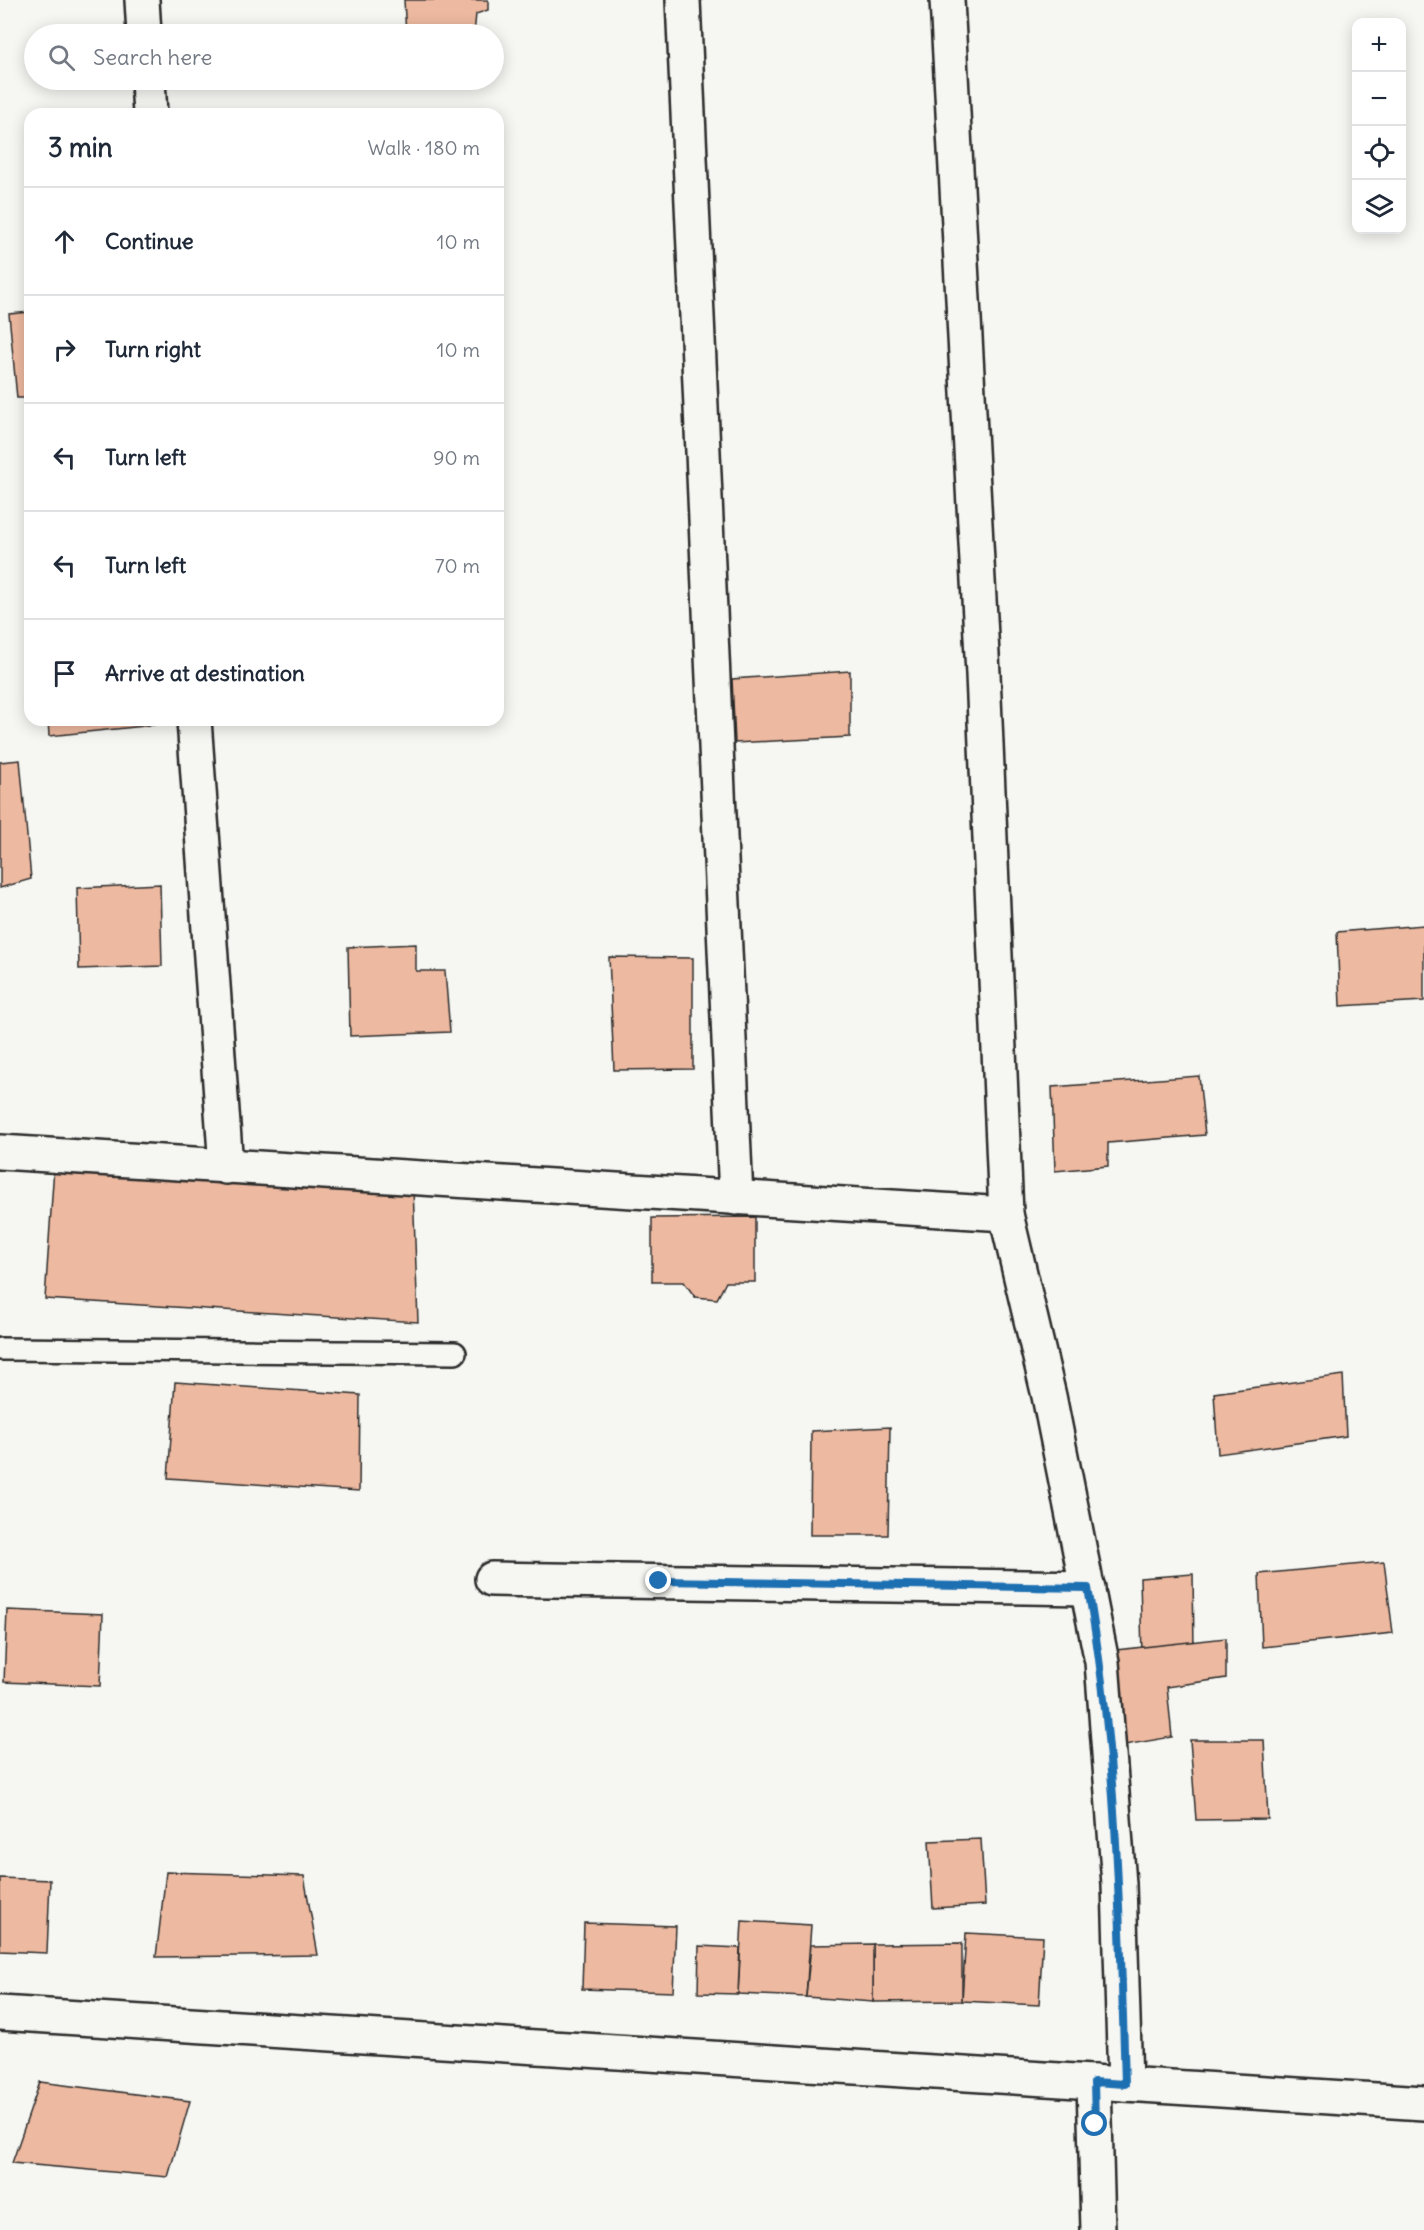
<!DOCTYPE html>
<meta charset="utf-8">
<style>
:root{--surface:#fff;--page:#f6f6f7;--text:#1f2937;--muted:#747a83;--line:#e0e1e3}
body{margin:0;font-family:Delius,sans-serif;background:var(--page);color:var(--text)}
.controls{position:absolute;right:18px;top:18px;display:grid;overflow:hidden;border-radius:12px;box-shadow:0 3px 15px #0003}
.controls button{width:54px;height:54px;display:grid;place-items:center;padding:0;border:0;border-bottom:2px solid var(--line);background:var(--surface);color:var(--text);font:30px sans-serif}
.stop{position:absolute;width:18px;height:18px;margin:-14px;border:4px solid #1f6fb2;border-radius:50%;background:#fff}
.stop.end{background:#1f6fb2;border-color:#fff;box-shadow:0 2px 6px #0008}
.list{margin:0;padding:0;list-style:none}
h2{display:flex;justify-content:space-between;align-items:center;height:78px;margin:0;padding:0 24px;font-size:26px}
h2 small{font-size:20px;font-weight:400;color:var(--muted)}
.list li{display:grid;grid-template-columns:39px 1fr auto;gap:18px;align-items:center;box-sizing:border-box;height:108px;padding:0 24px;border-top:2px solid var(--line)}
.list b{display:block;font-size:22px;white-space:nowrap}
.list em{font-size:20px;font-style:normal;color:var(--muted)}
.icon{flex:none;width:33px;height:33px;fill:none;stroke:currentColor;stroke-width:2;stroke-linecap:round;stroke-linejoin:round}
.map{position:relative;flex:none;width:1424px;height:2230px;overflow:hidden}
.search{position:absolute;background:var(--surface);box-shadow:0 3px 15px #0003;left:24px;top:24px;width:480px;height:66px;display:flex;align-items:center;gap:15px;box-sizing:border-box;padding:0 21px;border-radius:33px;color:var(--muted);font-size:22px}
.panel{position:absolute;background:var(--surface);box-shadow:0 3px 15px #0003;left:24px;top:108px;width:480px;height:618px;border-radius:18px}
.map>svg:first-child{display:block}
.building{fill:#edb9a0;stroke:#2b2b2b;stroke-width:1.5}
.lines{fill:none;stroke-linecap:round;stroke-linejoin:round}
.lane-casing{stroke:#2b2b2b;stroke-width:26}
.street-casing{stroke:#2b2b2b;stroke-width:38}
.secondary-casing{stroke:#2b2b2b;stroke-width:38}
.lane{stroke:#f6f6f2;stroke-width:21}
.street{stroke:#f6f6f2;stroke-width:33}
.secondary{stroke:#f6f6f2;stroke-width:33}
.route{stroke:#1f6fb2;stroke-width:8}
</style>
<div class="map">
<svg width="1424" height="2230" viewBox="0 0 1424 2230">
<rect width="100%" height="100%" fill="#f6f6f2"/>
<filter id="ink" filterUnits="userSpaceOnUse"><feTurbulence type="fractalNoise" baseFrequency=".0167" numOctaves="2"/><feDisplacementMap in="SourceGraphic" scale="12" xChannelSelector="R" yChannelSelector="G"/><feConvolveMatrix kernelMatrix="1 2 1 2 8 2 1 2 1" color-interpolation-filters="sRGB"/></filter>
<g filter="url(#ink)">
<g class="building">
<polygon points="404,0 488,0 488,10 476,14 474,34 406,34"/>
<polygon points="30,312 30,398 17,398 9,314"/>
<polygon points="850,671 850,737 735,743 732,679"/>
<polygon points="48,720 154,720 154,725 49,736"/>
<polygon points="20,760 31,879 0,888 0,762"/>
<polygon points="160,884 162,966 79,969 77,888"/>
<polygon points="1424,925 1424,1001 1340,1006 1337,932"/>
<polygon points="416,944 416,971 445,971 450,1032 350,1036 348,947"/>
<polygon points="609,957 693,958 693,1069 614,1070"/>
<polygon points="1199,1076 1205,1135 1108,1143 1108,1166 1055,1171 1052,1087"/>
<polygon points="54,1167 413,1188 418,1322 45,1299"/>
<polygon points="755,1217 755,1282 726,1282 717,1299 695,1297 684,1282 652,1282 652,1218"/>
<polygon points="1343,1375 1346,1436 1218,1454 1214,1393"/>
<polygon points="175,1382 360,1395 359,1491 168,1478"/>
<polygon points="890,1427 888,1535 810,1535 811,1431"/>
<polygon points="1384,1562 1393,1633 1262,1647 1259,1574"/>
<polygon points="1193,1574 1194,1650 1142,1655 1140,1578"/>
<polygon points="7,1610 103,1614 100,1686 4,1682"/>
<polygon points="1226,1638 1226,1678 1167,1687 1172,1737 1125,1745 1116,1650"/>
<polygon points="1190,1740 1264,1740 1268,1819 1196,1820"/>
<polygon points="981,1839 985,1905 933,1908 929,1841"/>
<polygon points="166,1872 304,1876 318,1955 156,1957"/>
<polygon points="0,1878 50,1880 47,1953 0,1951"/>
<polygon points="742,1921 811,1925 806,1997 738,1994"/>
<polygon points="584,1923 676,1926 673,1992 582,1989"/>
<polygon points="966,1933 1043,1937 1039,2005 962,2001"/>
<polygon points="962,1943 962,2001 873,2002 873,1944"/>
<polygon points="873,1944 873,2002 806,1997 811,1945"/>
<polygon points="699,1946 740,1948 738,1994 698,1993"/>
<polygon points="40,2082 190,2101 168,2177 12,2163"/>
</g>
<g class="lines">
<defs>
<polyline id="lane" points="0,1349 455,1353"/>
<g id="street">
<polyline points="142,0 144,34"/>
<polyline points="683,0 736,1198"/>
<polyline points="947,0 983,674 1006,1214 1049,1396 1102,1662 1119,1884 1125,2084"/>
<polyline points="148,80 150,114"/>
<polyline points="194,720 226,1167"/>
<polyline points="0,1152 1006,1214"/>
<polyline points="492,1579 1088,1588"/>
<polyline points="1094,2082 1098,2230"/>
</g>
<polyline id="secondary" points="0,2013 1424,2103"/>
</defs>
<use href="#lane" class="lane-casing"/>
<use href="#street" class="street-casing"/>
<use href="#secondary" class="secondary-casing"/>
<use href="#lane" class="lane"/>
<use href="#street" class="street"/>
<use href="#secondary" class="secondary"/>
</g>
</g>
<g class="lines" filter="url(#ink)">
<path class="route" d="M659 1581 1088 1588C1117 1751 1120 1918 1125 2084L1094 2082 1095 2124"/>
</g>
</svg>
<div class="controls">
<button>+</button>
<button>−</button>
<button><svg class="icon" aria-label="locate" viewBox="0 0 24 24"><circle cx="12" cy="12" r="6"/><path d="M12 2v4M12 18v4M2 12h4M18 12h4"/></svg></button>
<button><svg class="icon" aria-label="layers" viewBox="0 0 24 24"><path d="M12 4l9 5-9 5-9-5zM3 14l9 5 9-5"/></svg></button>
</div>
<div class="stop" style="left:1095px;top:2124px"></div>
<div class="stop end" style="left:659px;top:1581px"></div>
<div class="search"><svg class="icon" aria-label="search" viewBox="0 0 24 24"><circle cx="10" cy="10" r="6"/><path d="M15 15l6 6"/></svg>Search here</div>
<section class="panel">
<h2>3 min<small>Walk · 180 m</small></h2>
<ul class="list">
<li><svg class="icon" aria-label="ahead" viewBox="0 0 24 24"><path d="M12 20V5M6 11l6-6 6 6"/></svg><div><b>Continue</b></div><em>10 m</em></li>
<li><svg class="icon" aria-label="right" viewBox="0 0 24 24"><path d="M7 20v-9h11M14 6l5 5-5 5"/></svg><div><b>Turn right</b></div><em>10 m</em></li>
<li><svg class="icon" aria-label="left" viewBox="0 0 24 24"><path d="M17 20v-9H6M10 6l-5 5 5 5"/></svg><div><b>Turn left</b></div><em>90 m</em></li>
<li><svg class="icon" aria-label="left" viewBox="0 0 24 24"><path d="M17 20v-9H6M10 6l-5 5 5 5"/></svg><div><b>Turn left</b></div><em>70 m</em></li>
<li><svg class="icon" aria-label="arrive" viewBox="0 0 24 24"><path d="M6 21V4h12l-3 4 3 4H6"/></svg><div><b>Arrive at destination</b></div></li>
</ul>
</section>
</div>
